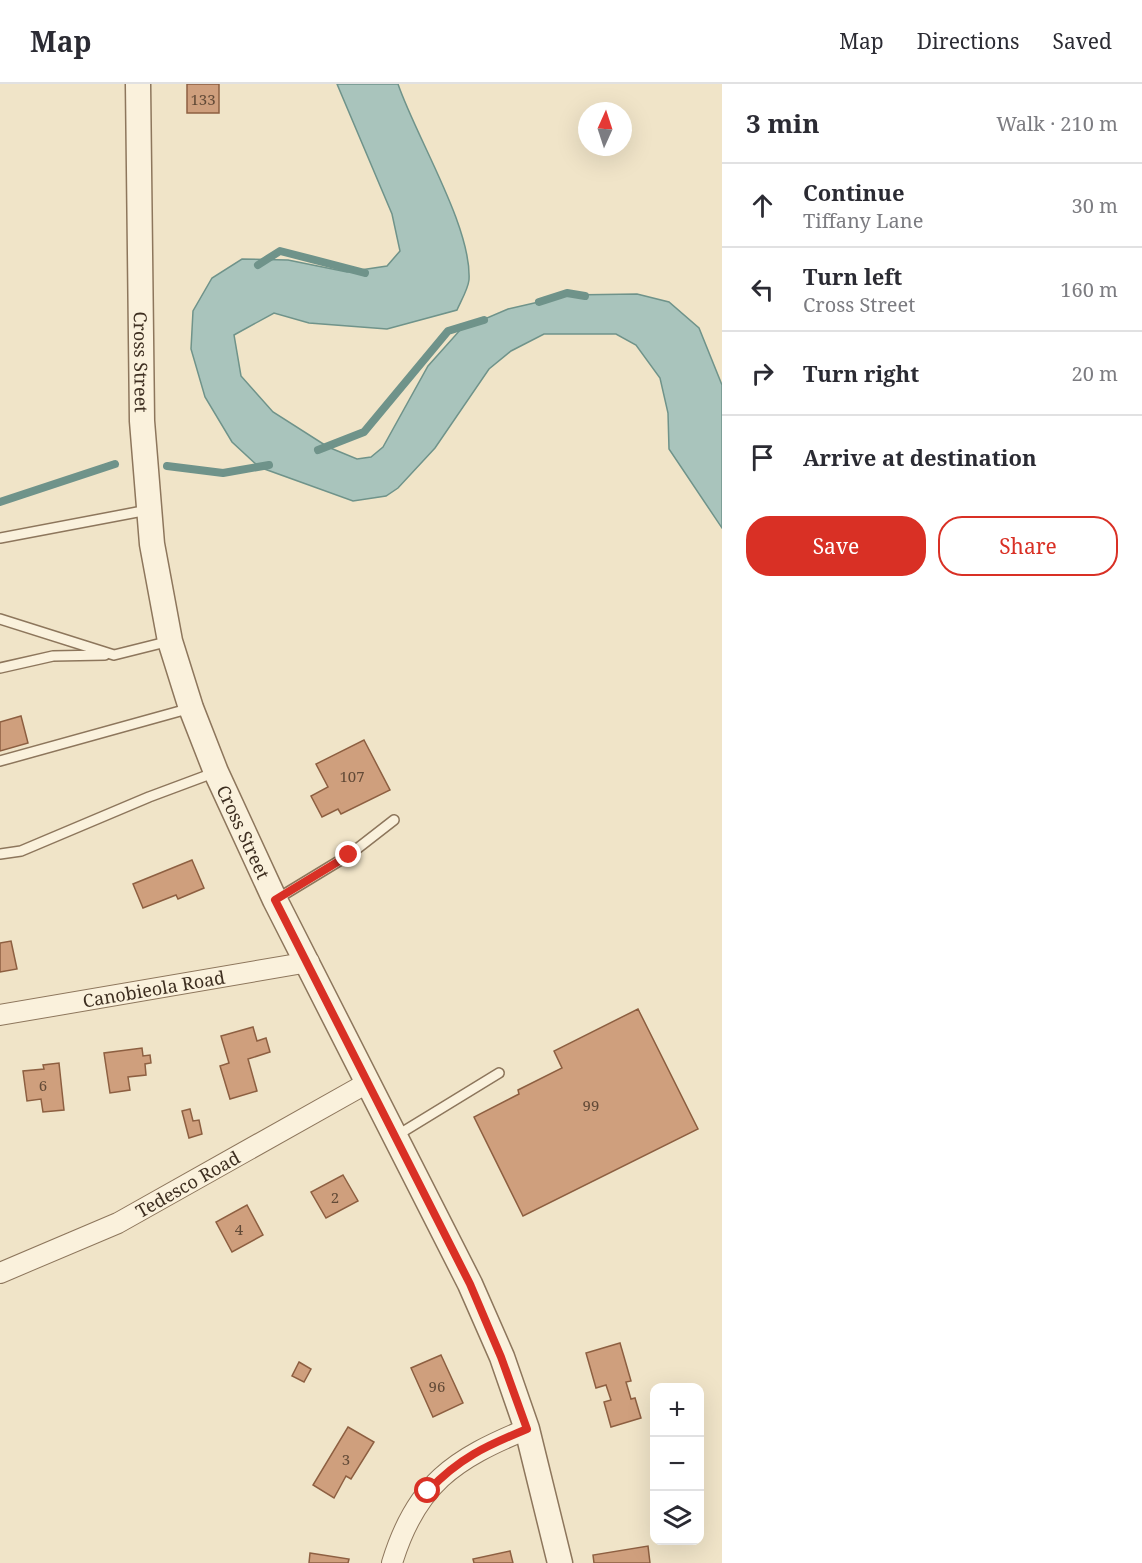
<!DOCTYPE html>
<meta charset="utf-8">
<style>
:root{--surface:#fff;--page:#f2f2f3;--text:#2b2b33;--muted:#7c7c81;--line:#e1e1e2;--accent:#d93025}
body{margin:0;font-family:"Noto Serif",serif;background:var(--page);color:var(--text)}
.controls{position:absolute;right:18px;bottom:18px;display:grid;overflow:hidden;border-radius:12px;box-shadow:0 6px 24px #0002}
.controls button{width:54px;height:54px;display:grid;place-items:center;padding:0;border:0;border-bottom:2px solid var(--line);background:var(--surface);color:var(--text);font:30px sans-serif}
.compass{position:absolute;left:578px;top:18px;width:54px;height:54px;border-radius:50%;background:var(--surface);box-shadow:0 6px 24px #0002;rotate:3deg}
.stop{position:absolute;width:18px;height:18px;margin:-14px;border:4px solid #d93025;border-radius:50%;background:#fff}
.stop.end{background:#d93025;border-color:#fff;box-shadow:0 2px 6px #0008}
.list{margin:0;padding:0;list-style:none}
h2{display:flex;justify-content:space-between;align-items:center;height:78px;margin:0;padding:0 24px;font-size:26px}
h2 small{font-size:20px;font-weight:400;color:var(--muted)}
.list li{display:grid;grid-template-columns:39px 1fr auto;gap:18px;align-items:center;box-sizing:border-box;height:84px;padding:0 24px;border-top:2px solid var(--line)}
.list b{display:block;font-size:22px;white-space:nowrap}
.list p{margin:0;font-size:20px;white-space:nowrap;color:var(--muted)}
.list em{font-size:20px;font-style:normal;color:var(--muted)}
.actions{display:flex;gap:12px;padding:18px 24px}
.actions a{flex:1;padding:14px 0;border:2px solid var(--accent);border-radius:24px;text-align:center;font-size:21px;color:var(--accent)}
.actions .main{background:var(--accent);color:#fff}
.icon{flex:none;width:33px;height:33px;fill:none;stroke:currentColor;stroke-width:2;stroke-linecap:round;stroke-linejoin:round}
.map{position:relative;flex:none;width:722px;height:1479px;overflow:hidden}
header{display:flex;align-items:center;gap:36px;box-sizing:border-box;height:84px;padding:0 30px;background:var(--surface);border-bottom:2px solid var(--line)}
header strong{font-size:28px}
nav{display:flex;gap:33px;margin-inline-start:auto;font-size:21px}
main{display:flex}
aside{flex:1;background:var(--surface)}
.map>svg:first-child{display:block}
.water{fill:#a9c4bc;stroke:#6f938a;stroke-width:1.5}
.lines{fill:none;stroke-linecap:round;stroke-linejoin:round}
.stream{stroke:#6f938a;stroke-width:8}
.building{fill:#cf9f7d;stroke:#8d5f41;stroke-width:1.5}
.service-casing{stroke:#8d765c;stroke-width:12}
.minor-casing{stroke:#8d765c;stroke-width:22}
.tertiary-casing{stroke:#8d765c;stroke-width:27}
.service{stroke:#faf1dc;stroke-width:9}
.minor{stroke:#faf1dc;stroke-width:20}
.tertiary{stroke:#faf1dc;stroke-width:24}
.route{stroke:#d93025;stroke-width:8}
.labels{text-anchor:middle;dominant-baseline:central;stroke-width:4.5;stroke-linejoin:round;paint-order:stroke}
.number-label{font-size:15px;fill:#624a37}
.street-label{font-size:18px;fill:#3d2e20;stroke:#f7eed8}
</style>
<header>
<strong>Map</strong>
<nav><a>Map</a><a>Directions</a><a>Saved</a></nav>
</header>
<main>
<div class="map">
<svg width="722" height="1479" viewBox="0 0 722 1479">
<rect width="100%" height="100%" fill="#f0e4c8"/>
<path class="water" d="M337 0H398C416 53 472 143 469 196 468 205 461 217 457 226L387 245 309 239 274 229 234 251 241 292 273 328 328 363 357 375 371 373 383 363 428 282 461 245 508 225 569 211 637 210 669 218 699 244 722 301V444L669 365 668 329 660 294 636 261 616 250H544L511 267 489 285 435 364 398 404 386 412 353 417 259 383 232 358 205 313 191 265 193 227 212 194 242 175 288 176 347 188 387 182 400 167 392 130Z"/>
<g class="lines">
<g class="stream">
<polyline points="258,181 280,167 365,189"/>
<polyline points="539,218 567,209 585,212"/>
<polyline points="318,366 364,348 448,247 484,236"/>
<polyline points="167,382 223,389 269,381"/>
<polyline points="0,418 115,380"/>
</g>
</g>
<g class="building">
<rect x="187" y="0" width="32" height="29"/>
<polygon points="21,632 28,659 0,667 0,638"/>
<polygon points="364,656 390,706 341,730 338,725 322,733 311,712 328,703 316,680"/>
<polygon points="192,776 204,804 178,815 176,811 143,824 133,800"/>
<polygon points="11,857 17,885 0,888 0,859"/>
<polygon points="638,925 698,1045 523,1132 474,1033 519,1010 518,1006 562,984 554,967"/>
<polygon points="253,943 257,957 266,954 270,968 248,975 257,1007 230,1015 220,982 229,979 221,952"/>
<polygon points="142,964 143,972 150,971 151,979 145,980 146,991 128,993 130,1006 110,1009 104,969"/>
<polygon points="59,979 64,1026 43,1028 41,1015 27,1017 23,987 44,985 43,981"/>
<polygon points="190,1025 193,1037 199,1036 202,1050 189,1054 182,1027"/>
<polygon points="343,1091 358,1117 326,1134 311,1108"/>
<polygon points="247,1121 263,1151 232,1168 216,1138"/>
<polygon points="620,1259 631,1297 626,1298 631,1315 635,1314 641,1334 611,1343 604,1318 611,1316 606,1301 596,1304 586,1269"/>
<polygon points="441,1271 463,1319 433,1333 411,1284"/>
<polygon points="299,1278 311,1285 304,1298 292,1292"/>
<polygon points="348,1343 374,1358 351,1395 346,1392 334,1414 313,1401"/>
<polygon points="648,1462 650,1479 594,1479 593,1471"/>
<polygon points="510,1467 513,1479 474,1479 473,1475"/>
<polygon points="310,1469 349,1475 348,1479 309,1479"/>
</g>
<g class="lines">
<defs>
<g id="service">
<polyline points="0,454 148,426"/>
<polyline points="0,535 114,571 170,557"/>
<polyline points="0,584 53,572 105,571"/>
<polyline points="0,677 191,624"/>
<polyline points="0,770 21,767 149,713 216,688"/>
<polyline points="275,816 349,771 394,736"/>
<polyline points="396,1052 499,989"/>
</g>
<g id="minor">
<path id="s1" d="M0 931 309 878"/>
<path id="s2" d="M0 1189 118 1139 369 998"/>
<path d="M392 1479C416 1400 454 1375 527 1345"/>
</g>
<g id="tertiary">
<path id="s3" d="M138 0 142 337 152 460 170 557 191 624 216 688 275 816 470 1200 502 1273 527 1345 560 1479"/>
</g>
</defs>
<use href="#service" class="service-casing"/>
<use href="#minor" class="minor-casing"/>
<use href="#tertiary" class="tertiary-casing"/>
<use href="#service" class="service"/>
<use href="#minor" class="minor"/>
<use href="#tertiary" class="tertiary"/>
</g>
<g class="lines">
<path class="route" d="M349 771 275 816 470 1200 501 1273 527 1345C486 1362 459 1374 428 1407"/>
</g>
<g class="labels">
<g class="number-label">
<text x="203" y="15">133</text>
<text x="352" y="692">107</text>
<text x="43" y="1001">6</text>
<text x="591" y="1021">99</text>
<text x="335" y="1113">2</text>
<text x="239" y="1145">4</text>
<text x="437" y="1302">96</text>
<text x="346" y="1375">3</text>
</g>
<g class="street-label">
<text stroke="none"><textPath href="#s3" startOffset="278">Cross Street</textPath></text>
<text stroke="none"><textPath href="#s3" startOffset="764">Cross Street</textPath></text>
<text stroke="none"><textPath href="#s1" startOffset="156">Canobieola Road</textPath></text>
<text stroke="none"><textPath href="#s2" startOffset="208">Tedesco Road</textPath></text>
</g>
</g>
</svg>
<div class="controls">
<button>+</button>
<button>−</button>
<button><svg class="icon" aria-label="layers" viewBox="0 0 24 24"><path d="M12 4l9 5-9 5-9-5zM3 14l9 5 9-5"/></svg></button>
</div>
<svg class="compass" viewBox="-18 -18 36 36"><path d="M0-13l5 13h-10z" fill="#e53935"/><path d="M0 13l5-13h-10z" fill="#7c7c81"/></svg>
<div class="stop" style="left:428px;top:1407px"></div>
<div class="stop end" style="left:349px;top:771px"></div>
</div>
<aside>
<h2>3 min<small>Walk · 210 m</small></h2>
<ul class="list">
<li><svg class="icon" aria-label="ahead" viewBox="0 0 24 24"><path d="M12 20V5M6 11l6-6 6 6"/></svg><div><b>Continue</b><p>Tiffany Lane</p></div><em>30 m</em></li>
<li><svg class="icon" aria-label="left" viewBox="0 0 24 24"><path d="M17 20v-9H6M10 6l-5 5 5 5"/></svg><div><b>Turn left</b><p>Cross Street</p></div><em>160 m</em></li>
<li><svg class="icon" aria-label="right" viewBox="0 0 24 24"><path d="M7 20v-9h11M14 6l5 5-5 5"/></svg><div><b>Turn right</b></div><em>20 m</em></li>
<li><svg class="icon" aria-label="arrive" viewBox="0 0 24 24"><path d="M6 21V4h12l-3 4 3 4H6"/></svg><div><b>Arrive at destination</b></div></li>
</ul>
<div class="actions"><a class="main">Save</a><a>Share</a></div>
</aside>
</main>
